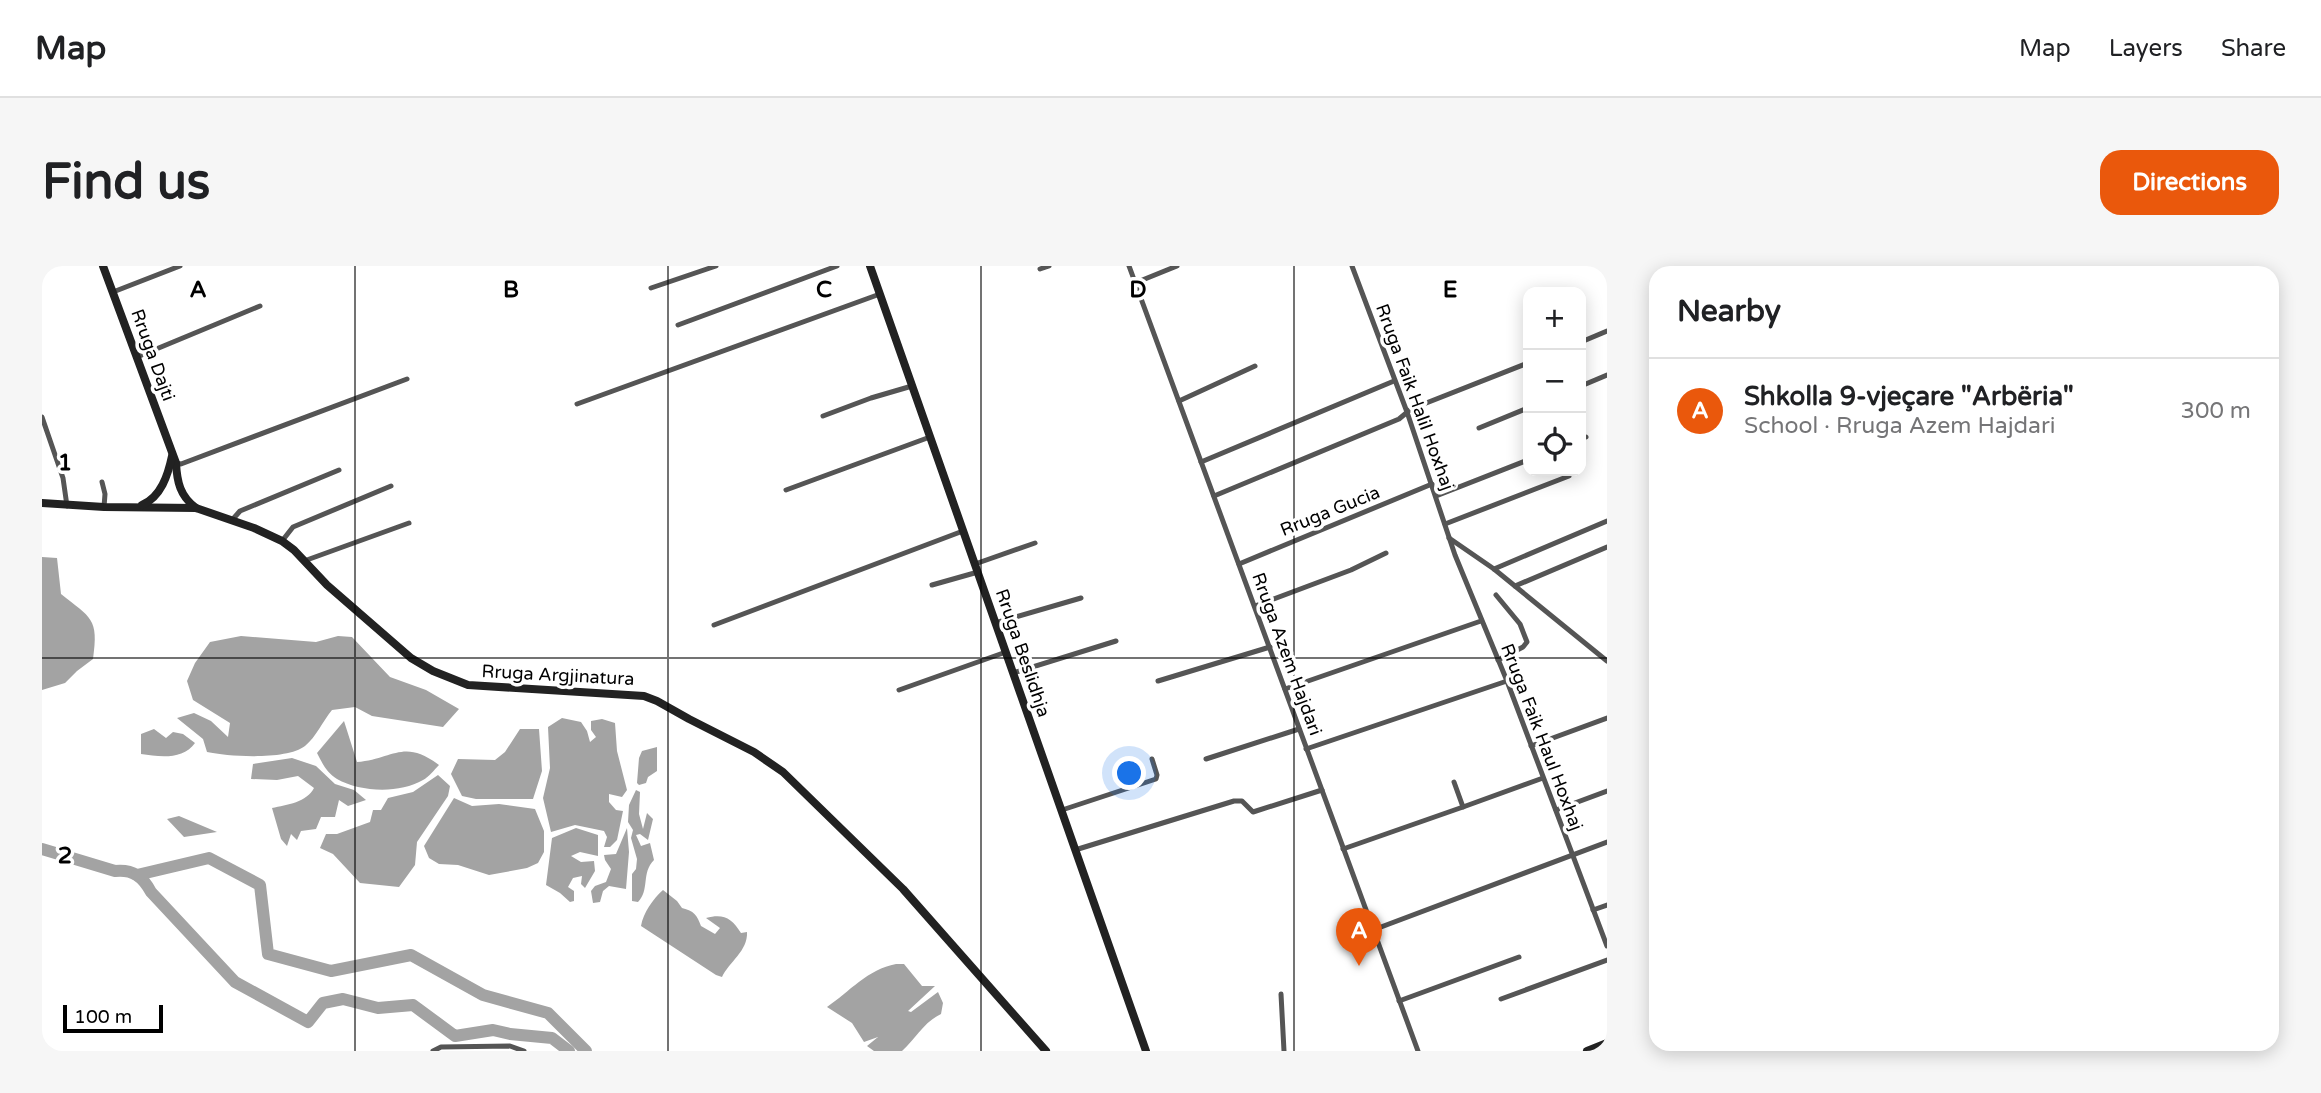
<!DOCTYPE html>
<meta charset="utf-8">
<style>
:root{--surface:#fff;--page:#f6f6f6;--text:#202124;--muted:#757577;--line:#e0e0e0;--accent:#ea580c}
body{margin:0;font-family:"Varela Round",sans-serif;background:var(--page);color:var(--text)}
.controls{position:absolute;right:21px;top:21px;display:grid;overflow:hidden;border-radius:14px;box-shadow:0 4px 18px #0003}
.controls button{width:63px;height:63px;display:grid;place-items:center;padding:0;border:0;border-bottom:2px solid var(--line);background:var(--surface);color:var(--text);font:35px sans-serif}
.scale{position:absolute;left:21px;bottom:18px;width:100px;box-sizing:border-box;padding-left:7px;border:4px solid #000;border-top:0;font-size:19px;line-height:24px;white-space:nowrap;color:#000;-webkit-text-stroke:5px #fff;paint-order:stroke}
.you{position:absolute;left:1088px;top:508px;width:24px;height:24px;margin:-18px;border:5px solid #fff;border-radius:50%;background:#1a73e8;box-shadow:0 0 0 10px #1a73e833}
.badge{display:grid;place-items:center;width:46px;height:46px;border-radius:50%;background:var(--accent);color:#fff;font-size:23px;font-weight:700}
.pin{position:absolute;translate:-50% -58px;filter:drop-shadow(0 2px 4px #0008)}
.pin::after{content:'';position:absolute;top:37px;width:24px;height:21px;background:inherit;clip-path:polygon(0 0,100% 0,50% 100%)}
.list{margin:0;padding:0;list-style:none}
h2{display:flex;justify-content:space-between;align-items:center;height:91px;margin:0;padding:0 28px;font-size:30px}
h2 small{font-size:23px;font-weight:400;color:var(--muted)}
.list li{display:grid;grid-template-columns:46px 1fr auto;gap:21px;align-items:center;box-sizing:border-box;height:105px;padding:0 28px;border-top:2px solid var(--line)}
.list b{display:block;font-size:26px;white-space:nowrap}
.list p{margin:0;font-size:23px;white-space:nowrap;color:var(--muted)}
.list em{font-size:23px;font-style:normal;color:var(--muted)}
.icon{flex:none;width:38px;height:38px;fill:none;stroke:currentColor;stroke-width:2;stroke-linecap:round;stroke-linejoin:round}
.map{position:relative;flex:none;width:1565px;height:785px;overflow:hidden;border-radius:21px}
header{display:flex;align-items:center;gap:42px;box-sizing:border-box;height:98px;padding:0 35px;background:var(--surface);border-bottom:2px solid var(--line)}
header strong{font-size:33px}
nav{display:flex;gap:38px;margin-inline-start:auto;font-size:24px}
.intro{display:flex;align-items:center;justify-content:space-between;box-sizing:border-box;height:168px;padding:0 42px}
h1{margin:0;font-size:49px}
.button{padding:18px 32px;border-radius:21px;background:var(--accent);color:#fff;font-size:24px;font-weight:700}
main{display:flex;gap:42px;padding:0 42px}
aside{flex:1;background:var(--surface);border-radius:21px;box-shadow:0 4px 18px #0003}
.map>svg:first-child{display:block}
.water{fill:#a3a3a3}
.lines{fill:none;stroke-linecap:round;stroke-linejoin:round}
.river{stroke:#a3a3a3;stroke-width:12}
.street{stroke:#555;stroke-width:5}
.secondary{stroke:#222;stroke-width:8}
.grid{fill:none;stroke:#000;stroke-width:2;stroke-opacity:0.55}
.labels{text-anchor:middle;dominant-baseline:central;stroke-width:7;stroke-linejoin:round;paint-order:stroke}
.street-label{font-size:18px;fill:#000;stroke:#fff}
.grid-label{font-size:23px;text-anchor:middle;font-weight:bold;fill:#000;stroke:#fff;stroke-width:7;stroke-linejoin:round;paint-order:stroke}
</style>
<header>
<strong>Map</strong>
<nav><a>Map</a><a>Layers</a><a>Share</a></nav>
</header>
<div class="intro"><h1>Find us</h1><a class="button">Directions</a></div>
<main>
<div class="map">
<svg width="1565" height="785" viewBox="0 0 1565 785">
<rect width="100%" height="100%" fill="#fff"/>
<g class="water">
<path d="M0 291 15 292 19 328C49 352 57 352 51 393L35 405 23 417 0 424Z"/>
<path d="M199 370 274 376 296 370 310 371 348 411 384 424 417 443 401 461 330 450 313 441 290 444C281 455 274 471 263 480 245 494 188 491 165 486L161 473 135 452 152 447 169 455 186 471 188 457 151 434 145 415 153 397 168 376Z"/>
<polygon points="520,452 539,456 545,465 548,476 554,471 549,464 549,455 560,453 573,457 575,485 585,524 580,531 567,528 567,536 574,544 581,545 575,574 568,581 562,581 565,571 562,565 533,559 509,566 501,532 508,502 506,461"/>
<path d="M302 455 315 496C351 493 362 472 397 499 392 504 387 511 381 514 357 528 318 526 295 513 285 507 280 497 275 487Z"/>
<path d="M112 463 124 472 131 466 141 468 153 477C141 494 118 491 99 488V468Z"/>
<polygon points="478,463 497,463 500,505 491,533 434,533 420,530 409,508 416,493 453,494 463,486"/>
<polygon points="615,481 615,505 606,511 604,517 597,519 595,517 597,492 600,485"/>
<path d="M250 492 274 500 293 518 312 524 324 534 306 540 297 534 293 551H279L274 563 259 565 255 574 249 568 245 580 239 573 230 542C245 539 265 536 272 522L256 510 235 514 209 513 211 498Z"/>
<polygon points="396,509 408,520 406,530 375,576 373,599 357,621 318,617 291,588 278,582 284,568 295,568 328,556 331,544 339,544 346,532 371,526"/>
<path d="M594 524 598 526 597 548 601 563 605 547 611 553 606 574 598 568 594 569 599 580 608 577 612 594C599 607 608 624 596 636L590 635V608L594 603 595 593 589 572 591 564 586 556 587 539Z"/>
<polygon points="412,532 430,540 457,538 493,543 502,565 502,586 496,597 485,602 447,609 416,599 397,598 387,592 382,580"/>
<polygon points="137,550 175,566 142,571 125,553"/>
<polygon points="534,562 556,569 556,590 538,586 529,590 539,596 552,595 553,605 543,622 539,618 540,610 531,612 526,621 532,625 532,635 528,636 518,627 504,619 510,572"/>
<polygon points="585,562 587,586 584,623 567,620 561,625 558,636 551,637 549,625 553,620 564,616 569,603 563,594 562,589 574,588"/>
<path d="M621 624 635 635 640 642C652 645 655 649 659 660L673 668 678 662 664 652C681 647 690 652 699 667L705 666C706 685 687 696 680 711L674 709 599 660C601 647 611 633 621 624Z"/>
<path d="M854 698H862L880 720H893L866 745 869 746 896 726 901 737 899 748C882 756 874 772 860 785H832L825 780 836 771 822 776 810 757 785 741C807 726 826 703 854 698Z"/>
</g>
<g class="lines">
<g class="river">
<path d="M0 583 73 605C91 603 101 611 109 626L193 716 266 756 281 737 301 733 336 742 371 739 413 770 451 764 468 768 510 772 527 785"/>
<polyline points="95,609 167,592 218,619 226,688 289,705 369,689 441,729 506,747 544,785"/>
</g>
<g class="street">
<polyline points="1087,0 1376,785"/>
<polyline points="1310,0 1365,146 1413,289 1465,415 1565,680"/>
<polyline points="998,3 1007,0"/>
<polyline points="1093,17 1135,0"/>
<polyline points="609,22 674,0"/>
<polyline points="71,26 138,0"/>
<polyline points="636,59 795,0"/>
<polyline points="1539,76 1565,65"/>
<polyline points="95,91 218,40"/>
<polyline points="1539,120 1565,109"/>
<polyline points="1137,135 1213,100"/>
<polyline points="535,138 838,28"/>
<polyline points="781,150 829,132 870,120"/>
<polyline points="0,151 21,212 25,240"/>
<polyline points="1437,162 1486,142"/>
<polyline points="1539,173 1544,171"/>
<polyline points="1159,196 1352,115"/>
<polyline points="134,197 139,198 365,113"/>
<polyline points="60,216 63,228 62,241"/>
<polyline points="744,224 888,171"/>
<polyline points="1172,230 1357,153 1369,143 1486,97"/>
<polyline points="1394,230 1486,194"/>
<polyline points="191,253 198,245 297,204"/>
<polyline points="1403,258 1527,210"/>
<polyline points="1407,272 1452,303 1565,395"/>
<polyline points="240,275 251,261 349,220"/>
<polyline points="262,295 367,257"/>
<polyline points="933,298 993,277"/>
<polyline points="1197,298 1390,218"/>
<polyline points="1452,303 1565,255"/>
<polyline points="890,319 936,306"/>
<polyline points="1473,320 1565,281"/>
<polyline points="1454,329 1478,358 1485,376 1481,381 1456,394"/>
<polyline points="1213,340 1309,304 1344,287"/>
<polyline points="953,357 1039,332"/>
<polyline points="672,359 921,265"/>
<polyline points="971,407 1074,375"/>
<polyline points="1116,415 1228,381"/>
<polyline points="1243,423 1439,355"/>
<polyline points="857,424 964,386"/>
<polyline points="1489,480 1565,452"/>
<polyline points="1264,483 1465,415"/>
<polyline points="1164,493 1257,463"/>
<polyline points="1412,516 1421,541 1501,512"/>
<polyline points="1020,544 1114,513 1115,509 1110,493"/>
<polyline points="1514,544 1565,525"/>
<polyline points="1301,583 1421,541"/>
<polyline points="1033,584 1192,535 1200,535 1211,546 1280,524"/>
<polyline points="1551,644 1565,639"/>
<polyline points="1331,664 1565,576"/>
<polyline points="1239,728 1242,785"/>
<polyline points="1459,733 1565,694"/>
<polyline points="1357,735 1477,691"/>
<polyline points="391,785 399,781 468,780 482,785"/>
</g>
<g class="secondary">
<path d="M61 0 134 197C135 216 138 230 154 242"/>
<polyline points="828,0 1104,785"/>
<polyline points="0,237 62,241 154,242 212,262 240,275 252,284 285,319 369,392 391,405 426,419 602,430 615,435 647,453 712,486 741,506 861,623 1004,785"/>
<path d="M100 239C119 231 126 209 130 190"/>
<polyline points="1545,785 1565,777"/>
</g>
</g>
<path class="grid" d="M313 0V785M626 0V785M939 0V785M1252 0V785M0 392H1565"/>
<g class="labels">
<g class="street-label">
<text transform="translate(111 89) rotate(70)">Rruga Dajti</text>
<text transform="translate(1373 131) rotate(70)">Rruga Faik Halil Hoxhaj</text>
<text transform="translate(1288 245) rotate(-22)">Rruga Gucia</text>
<text transform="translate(981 387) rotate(71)">Rruga Beslidhja</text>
<text transform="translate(1245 388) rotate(70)">Rruga Azem Hajdari</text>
<text transform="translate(516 409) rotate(3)">Rruga Argjinatura</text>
<text transform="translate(1500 471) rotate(69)">Rruga Faik Haul Hoxhaj</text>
</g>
</g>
<g class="grid-label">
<text x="156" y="31">A</text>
<text x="469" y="31">B</text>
<text x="782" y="31">C</text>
<text x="1096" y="31">D</text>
<text x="1408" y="31">E</text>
<text x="23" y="204">1</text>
<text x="23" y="597">2</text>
</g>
</svg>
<div class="controls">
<button>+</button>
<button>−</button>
<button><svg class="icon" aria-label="locate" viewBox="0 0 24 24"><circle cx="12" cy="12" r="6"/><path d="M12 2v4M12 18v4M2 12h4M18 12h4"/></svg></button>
</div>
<div class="scale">100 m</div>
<div class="you"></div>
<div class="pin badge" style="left:1317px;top:700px">A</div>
</div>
<aside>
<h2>Nearby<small></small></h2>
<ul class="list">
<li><span class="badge">A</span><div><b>Shkolla 9-vjeçare &quot;Arbëria&quot;</b><p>School · Rruga Azem Hajdari</p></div><em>300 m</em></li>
</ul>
</aside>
</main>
